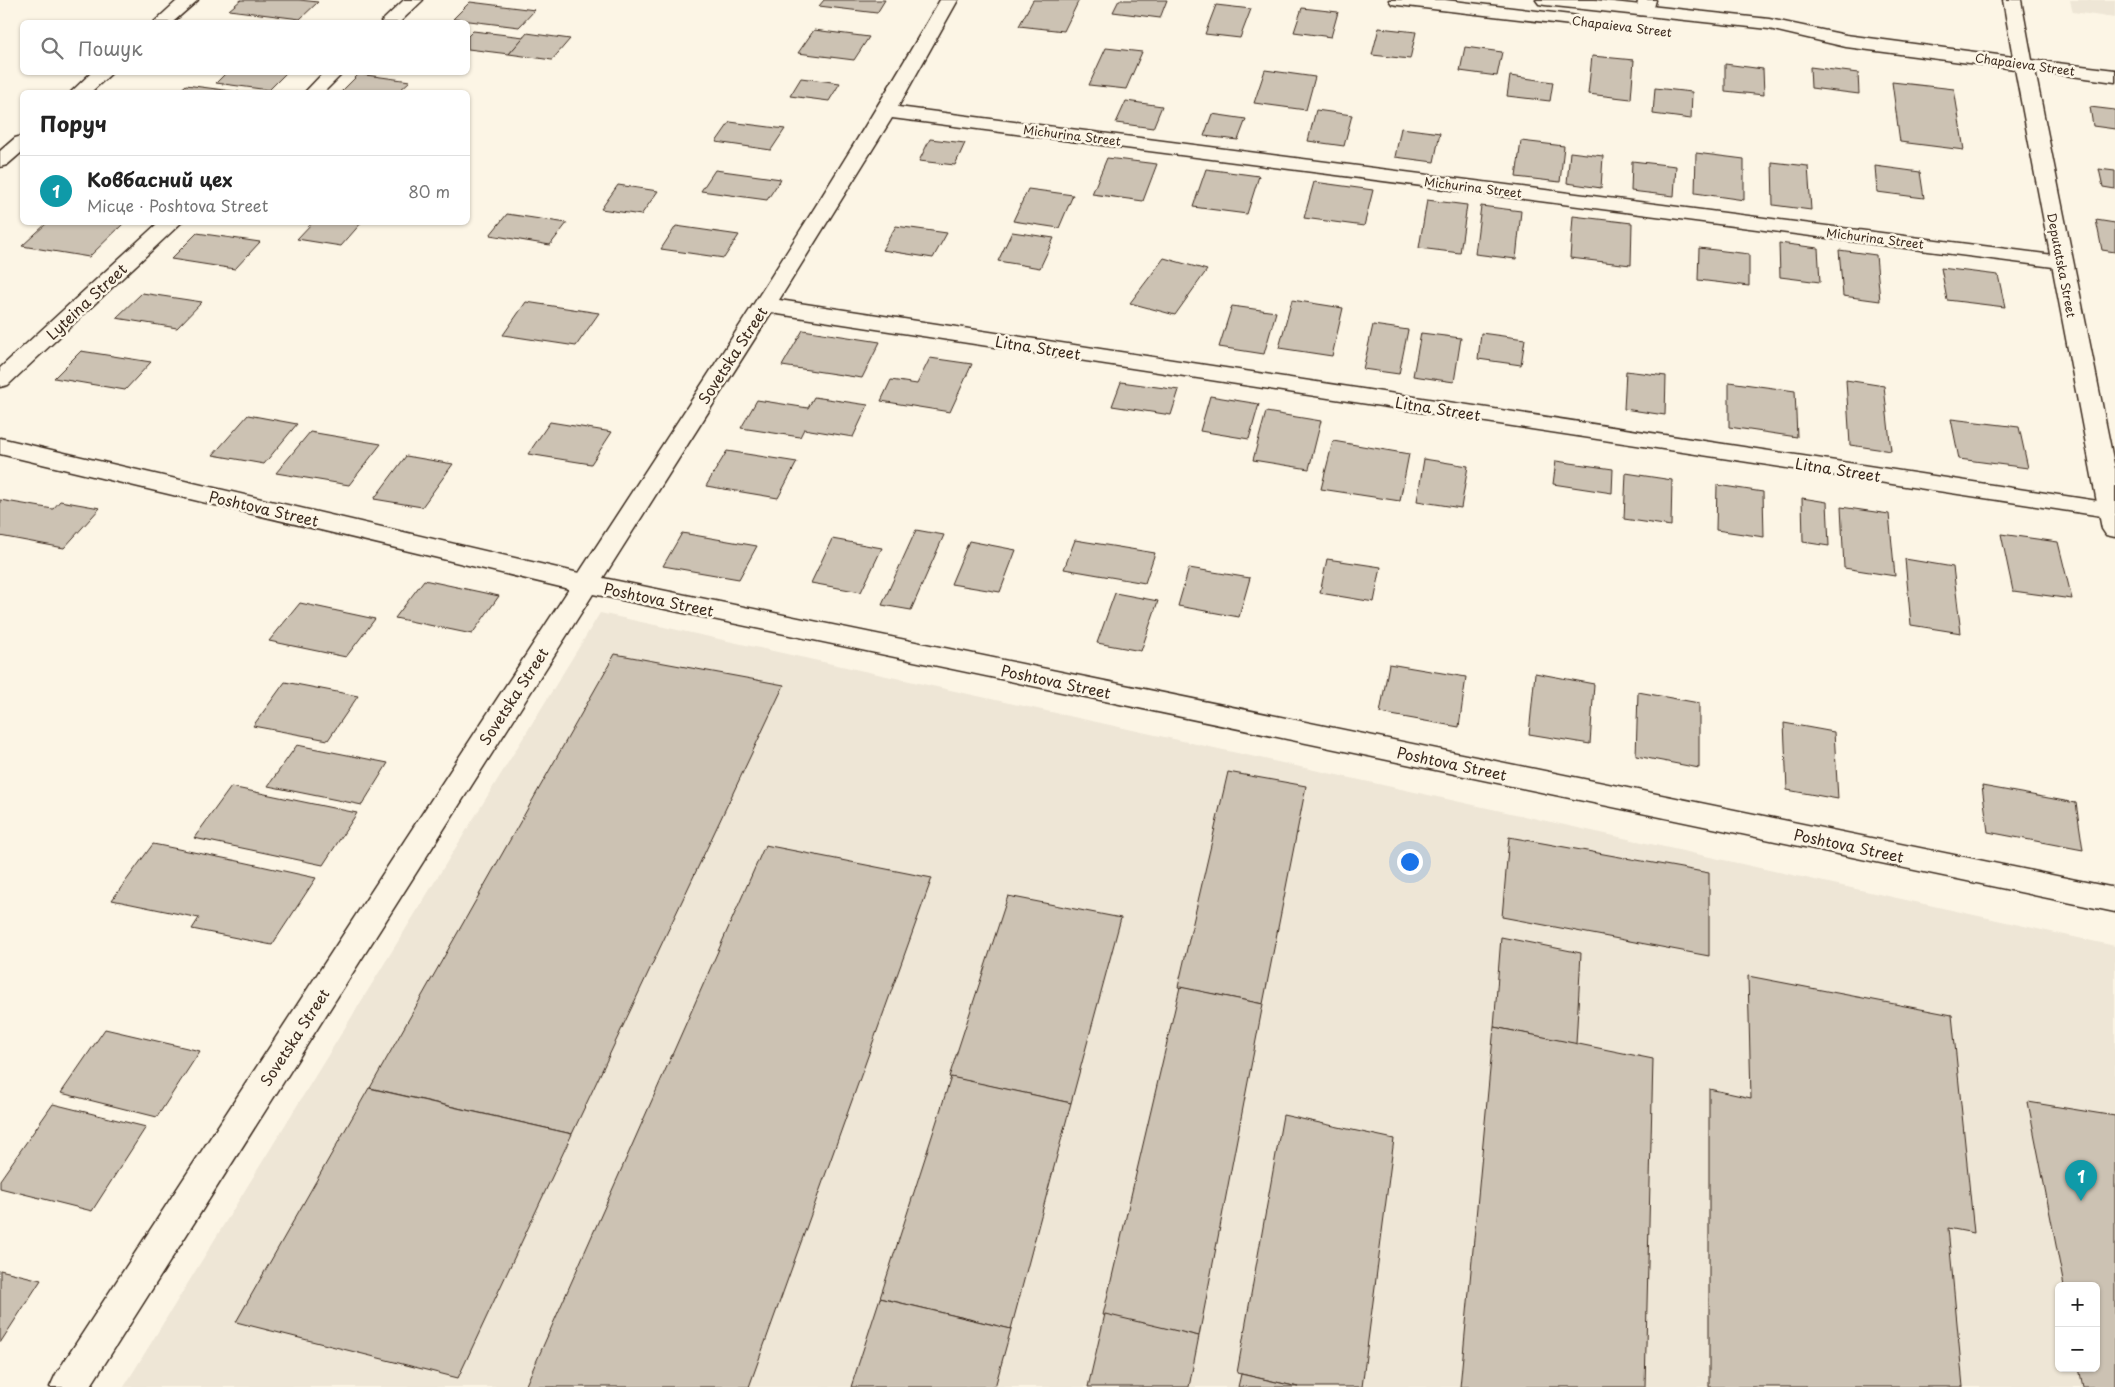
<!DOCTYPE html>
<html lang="uk">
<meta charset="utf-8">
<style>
:root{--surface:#fff;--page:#f6f6f6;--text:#222;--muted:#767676;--line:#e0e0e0;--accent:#db2777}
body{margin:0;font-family:"Playpen Sans",sans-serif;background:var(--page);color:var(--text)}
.controls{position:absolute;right:15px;bottom:15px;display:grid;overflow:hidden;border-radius:8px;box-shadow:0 1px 4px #0004}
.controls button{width:45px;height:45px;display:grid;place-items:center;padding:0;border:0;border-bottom:1px solid var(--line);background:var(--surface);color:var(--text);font:25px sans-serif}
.you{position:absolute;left:1409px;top:861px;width:18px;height:18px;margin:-12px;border:4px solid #fff;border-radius:50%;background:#1a73e8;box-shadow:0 0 0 8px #1a73e833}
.badge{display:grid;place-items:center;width:32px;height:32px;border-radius:50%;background:var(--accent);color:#fff;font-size:16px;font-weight:700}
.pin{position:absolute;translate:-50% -41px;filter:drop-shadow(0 1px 2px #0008)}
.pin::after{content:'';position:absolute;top:26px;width:18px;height:15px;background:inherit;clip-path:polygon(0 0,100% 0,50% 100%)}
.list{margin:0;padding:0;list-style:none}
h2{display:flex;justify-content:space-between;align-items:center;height:65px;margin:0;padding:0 20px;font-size:21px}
h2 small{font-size:16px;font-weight:400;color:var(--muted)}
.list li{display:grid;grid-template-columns:32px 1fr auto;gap:15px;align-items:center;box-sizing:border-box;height:70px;padding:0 20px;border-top:1px solid var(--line)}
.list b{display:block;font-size:19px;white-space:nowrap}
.list p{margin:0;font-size:16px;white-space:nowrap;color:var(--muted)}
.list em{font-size:16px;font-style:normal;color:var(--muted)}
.icon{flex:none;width:28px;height:28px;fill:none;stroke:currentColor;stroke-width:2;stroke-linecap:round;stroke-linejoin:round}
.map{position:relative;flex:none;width:2115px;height:1387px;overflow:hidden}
.search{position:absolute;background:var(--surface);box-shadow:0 1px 4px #0004;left:20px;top:20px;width:450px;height:55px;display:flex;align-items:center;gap:12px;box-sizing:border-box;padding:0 18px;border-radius:8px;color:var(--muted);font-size:19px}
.panel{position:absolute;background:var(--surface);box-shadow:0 1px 4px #0004;left:20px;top:90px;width:450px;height:135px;border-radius:8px}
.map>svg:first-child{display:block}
.built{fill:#eee6d6;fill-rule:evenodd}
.building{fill:#ccc2b3;stroke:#3b2a1e}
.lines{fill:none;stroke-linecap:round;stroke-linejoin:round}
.minor-casing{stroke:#3b2a1e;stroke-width:3}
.tertiary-casing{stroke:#3b2a1e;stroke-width:3}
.minor{fill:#fcf5e5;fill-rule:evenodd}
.tertiary{fill:#fcf5e5;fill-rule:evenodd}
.labels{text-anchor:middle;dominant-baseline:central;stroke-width:5;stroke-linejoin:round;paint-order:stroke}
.far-street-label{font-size:12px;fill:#3b2a1e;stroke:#fcf5e5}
.street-label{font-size:15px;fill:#3b2a1e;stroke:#fcf5e5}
</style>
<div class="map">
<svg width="2115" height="1387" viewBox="0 0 2115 1387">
<rect width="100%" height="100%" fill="#fcf5e5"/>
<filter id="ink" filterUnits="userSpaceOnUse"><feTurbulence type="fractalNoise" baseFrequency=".02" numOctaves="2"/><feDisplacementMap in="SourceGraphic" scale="10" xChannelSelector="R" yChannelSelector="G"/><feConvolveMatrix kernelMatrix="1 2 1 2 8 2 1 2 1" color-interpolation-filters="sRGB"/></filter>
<g filter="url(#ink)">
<g class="built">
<polygon points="2070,0 2115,0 2115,18 2073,12"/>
<path d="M600 613 2115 946V1387H124ZM2059 1286H2096V1368H2059Z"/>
</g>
<g class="building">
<polygon points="241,0 299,0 318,2 300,19 229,10"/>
<polygon points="824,0 885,0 877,13 819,6"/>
<polygon points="1033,0 1079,0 1064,31 1019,26"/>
<polygon points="1119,0 1167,0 1160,18 1113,12"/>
<polygon points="470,2 535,10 519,27 453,19"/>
<polygon points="1216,5 1251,9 1240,38 1205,34"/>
<polygon points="1302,8 1338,12 1331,37 1294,32"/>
<polygon points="1379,28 1416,32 1410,59 1372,55"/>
<polygon points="814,30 869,37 854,60 798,53"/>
<polygon points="473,31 524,37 509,54 468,49 468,36"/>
<polygon points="527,33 570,39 552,60 509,54"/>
<polygon points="1465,47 1502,52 1497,76 1460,71"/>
<polygon points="1106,48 1142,52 1126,89 1089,85"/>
<polygon points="1592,56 1634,60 1631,99 1588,94"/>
<polygon points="1725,64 1763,69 1764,95 1725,91"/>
<polygon points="1810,67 1858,73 1859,94 1811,88"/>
<polygon points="1265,70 1315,77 1306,110 1254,103"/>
<polygon points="227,72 287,72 269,90 216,83"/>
<polygon points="359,74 410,81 398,92 341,92"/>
<polygon points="1510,76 1553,82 1550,101 1507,96"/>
<polygon points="801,78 840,83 829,101 790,96"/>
<polygon points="1892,82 1954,89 1964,150 1900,142"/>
<polygon points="186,85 239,92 178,92"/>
<polygon points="1655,88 1692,92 1691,119 1653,114"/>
<polygon points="1126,101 1162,106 1153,128 1116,123"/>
<polygon points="2090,107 2115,110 2115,129 2093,126"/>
<polygon points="1316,110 1352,115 1344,146 1308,141"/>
<polygon points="1212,114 1246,119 1238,140 1204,136"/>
<polygon points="730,122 785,129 771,150 716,142"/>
<polygon points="1401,128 1440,133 1434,162 1395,157"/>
<polygon points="930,139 965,143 955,165 919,161"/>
<polygon points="1521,141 1564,146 1560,182 1516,177"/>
<polygon points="1570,152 1603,156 1601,188 1567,183"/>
<polygon points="1696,153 1744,159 1744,200 1695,193"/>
<polygon points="1107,158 1157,164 1143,201 1092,194"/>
<polygon points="1632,161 1676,166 1674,196 1631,191"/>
<polygon points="1772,162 1808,166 1811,210 1773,205"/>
<polygon points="1875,166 1920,172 1924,198 1877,192"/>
<polygon points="1206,169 1259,176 1247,214 1193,207"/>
<polygon points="2099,169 2115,171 2115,189 2103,187"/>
<polygon points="715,170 781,179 767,200 701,191"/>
<polygon points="1314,182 1373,190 1364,226 1304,218"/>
<polygon points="618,185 658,191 641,215 601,209"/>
<polygon points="1028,189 1073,195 1059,228 1013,221"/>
<polygon points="1427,200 1467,205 1460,253 1419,248"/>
<polygon points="1481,206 1521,211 1516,259 1475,254"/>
<polygon points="507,214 567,223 550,245 490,235"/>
<polygon points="1573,216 1632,223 1631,265 1570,258"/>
<polygon points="2096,220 2115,223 2115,252 2102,250"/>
<polygon points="48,222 125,222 89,257 22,246"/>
<polygon points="313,222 362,222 341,246 297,239"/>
<polygon points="676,226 739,235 724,258 661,249"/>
<polygon points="896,226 947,233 933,258 882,250"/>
<polygon points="1012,232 1054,238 1040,268 998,261"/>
<polygon points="197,233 260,242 235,269 171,259"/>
<polygon points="1779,243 1818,248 1820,282 1780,277"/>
<polygon points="1699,248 1749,254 1749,286 1698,280"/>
<polygon points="1839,250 1876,255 1880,301 1843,296"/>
<polygon points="1164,258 1207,270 1175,315 1130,303"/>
<polygon points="1941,268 1998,275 2005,307 1947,300"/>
<polygon points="142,293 202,302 177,328 116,318"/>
<polygon points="1292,300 1343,308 1332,356 1279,348"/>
<polygon points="526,302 599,313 576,346 503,335"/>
<polygon points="1232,306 1276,312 1264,354 1219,347"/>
<polygon points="1373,325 1408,330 1399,374 1363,369"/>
<polygon points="803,330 880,342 862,378 782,366"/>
<polygon points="1421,333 1461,338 1454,382 1413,376"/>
<polygon points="1481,333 1525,339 1521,365 1478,359"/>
<polygon points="81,351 151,362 125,390 54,378"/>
<polygon points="930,358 972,364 950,412 881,401 891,380 917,384"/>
<polygon points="1626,371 1666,376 1665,415 1624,409"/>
<polygon points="1846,380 1884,386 1891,451 1850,445"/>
<polygon points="1121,382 1179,390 1171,415 1112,406"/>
<polygon points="1729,382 1795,391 1797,437 1729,427"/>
<polygon points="1210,396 1259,404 1249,439 1200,431"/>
<polygon points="814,397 868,405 853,437 804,429 800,437 741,428 757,400 808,408"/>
<polygon points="1266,412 1321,421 1309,469 1253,460"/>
<polygon points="248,415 297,424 264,464 213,455"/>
<polygon points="1951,419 2019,427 2028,468 1959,459"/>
<polygon points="550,422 612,432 591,464 528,454"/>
<polygon points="310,432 381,444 349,485 276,473"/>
<polygon points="1333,441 1409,454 1400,501 1321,489"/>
<polygon points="727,451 797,462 778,498 706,486"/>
<polygon points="406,456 453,464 422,507 374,499"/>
<polygon points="1424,459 1468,466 1461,508 1417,501"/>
<polygon points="1556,461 1613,469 1612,493 1553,484"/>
<polygon points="1626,473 1672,480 1671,526 1624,519"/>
<polygon points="1717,485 1763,492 1764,537 1716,530"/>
<polygon points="1802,498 1827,502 1829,546 1803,542"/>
<polygon points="0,500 53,509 60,501 100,508 64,548 0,536"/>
<polygon points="1841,507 1889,514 1895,576 1844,568"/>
<polygon points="916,530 944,535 911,610 882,605"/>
<polygon points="682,533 757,546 739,579 663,566"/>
<polygon points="2001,534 2058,542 2072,599 2013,591"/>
<polygon points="832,539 882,548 861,592 811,583"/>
<polygon points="1075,540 1155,553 1145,583 1064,569"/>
<polygon points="969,541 1016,550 1000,592 951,584"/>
<polygon points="1327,559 1381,567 1374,602 1320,593"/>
<polygon points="1905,559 1953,567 1961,633 1911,625"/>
<polygon points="1189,568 1250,578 1239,617 1178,606"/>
<polygon points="424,580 499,596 472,634 395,618"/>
<polygon points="1115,593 1158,601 1141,651 1097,643"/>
<polygon points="300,603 375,619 346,657 269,641"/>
<polygon points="615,654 784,685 572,1134 370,1088"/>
<polygon points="1389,664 1466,677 1459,727 1380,713"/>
<polygon points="1535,673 1594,684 1590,744 1529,734"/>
<polygon points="285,682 358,696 328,740 253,726"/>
<polygon points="1638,692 1699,703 1699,768 1636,756"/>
<polygon points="1784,723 1834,732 1838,799 1787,790"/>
<polygon points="297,745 388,763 362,805 268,786"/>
<polygon points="1228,772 1306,786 1263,1004 1178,987"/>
<polygon points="1982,786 2076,803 2083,850 1988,832"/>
<polygon points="231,787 357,813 323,865 194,838"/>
<polygon points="1509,837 1709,873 1709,956 1502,917"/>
<polygon points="153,844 238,861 316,878 272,945 192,929 199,918 112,900"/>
<polygon points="765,845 932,878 749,1387 525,1387"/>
<polygon points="1008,896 1121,918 1071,1103 949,1077"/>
<polygon points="1501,937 1581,953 1576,1044 1494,1027"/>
<polygon points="1748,976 1952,1015 1974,1233 1948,1228 1963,1387 1709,1387 1709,1089 1751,1098"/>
<polygon points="1180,987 1263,1004 1199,1336 1103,1315"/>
<polygon points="1494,1027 1653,1059 1645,1387 1460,1387"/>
<polygon points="105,1029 200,1051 157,1117 61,1093"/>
<polygon points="951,1077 1071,1103 1011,1329 880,1298"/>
<polygon points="369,1088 572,1134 458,1378 236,1322"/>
<polygon points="2028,1102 2115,1116 2115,1387 2083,1387 2079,1368 2096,1368 2096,1286 2064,1286"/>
<polygon points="53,1104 146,1127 92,1211 0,1188 0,1180"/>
<polygon points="1283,1115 1394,1139 1362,1387 1298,1387 1237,1373"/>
<polygon points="0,1270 41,1280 0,1343"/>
<polygon points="880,1298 1011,1329 995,1387 851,1387"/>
<polygon points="1105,1314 1199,1336 1189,1387 1088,1387"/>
<polygon points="1241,1374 1298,1387 1238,1387"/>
</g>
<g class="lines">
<defs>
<g id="minor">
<polygon points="404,0 423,0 400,22 381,22"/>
<path d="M940 0H958L898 107 2061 256 2069 257 2072 262 2069 267 2061 268 892 118 779 300 2111 503 2115 504V518L771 313 603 578 2115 888V912L593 594 90 1387H50L56 1374 569 589 0 454V438L579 573C702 384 827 196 940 0Z"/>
<polygon points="1638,0 1656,0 1652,15 1640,15 1637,11"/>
<polygon points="324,72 344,72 324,92 305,92"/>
<polygon points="159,222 182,222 8,385 0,387 0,368"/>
</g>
<g id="tertiary">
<polygon points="178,0 198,0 173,22 154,22"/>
<polygon points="1389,0 1445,0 1571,15 1577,16 1580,20 1577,24 1571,25 1398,5 1392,4"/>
<polygon points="1536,0 1595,0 1769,19 1846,35 2013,57 2003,0 2021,0 2032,60 2115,70 2115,82 2035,71 2115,469 2115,537 2106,535 2102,529 2015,69 1846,47 1769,29 1545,5 1539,4"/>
<polygon points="92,72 113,72 91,92 71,92"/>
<polygon points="22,136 22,152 7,165 0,167 0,151 15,138"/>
</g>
</defs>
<use href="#minor" class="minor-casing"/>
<use href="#tertiary" class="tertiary-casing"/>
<use href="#minor" class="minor"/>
<use href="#tertiary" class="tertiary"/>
</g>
</g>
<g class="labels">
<g class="far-street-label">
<text transform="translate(1622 26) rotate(7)">Chapaieva Street</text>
<text transform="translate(2025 64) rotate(8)">Chapaieva Street</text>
<text transform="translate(1072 135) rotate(7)">Michurina Street</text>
<text transform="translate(1473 187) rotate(7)">Michurina Street</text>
<text transform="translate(1875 238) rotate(7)">Michurina Street</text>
<text transform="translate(2062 265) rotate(79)">Deputatska Street</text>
</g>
<g class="street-label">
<text transform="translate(86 301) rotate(-43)">Lyteina Street</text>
<text transform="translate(1038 347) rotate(9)">Litna Street</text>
<text transform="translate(732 355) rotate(-57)">Sovetska Street</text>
<text transform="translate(1438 408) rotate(9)">Litna Street</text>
<text transform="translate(1838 469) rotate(9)">Litna Street</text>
<text transform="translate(264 508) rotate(13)">Poshtova Street</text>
<text transform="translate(659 599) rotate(12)">Poshtova Street</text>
<text transform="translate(1056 681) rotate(12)">Poshtova Street</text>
<text transform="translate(513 696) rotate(-57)">Sovetska Street</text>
<text transform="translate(1452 763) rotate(12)">Poshtova Street</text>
<text transform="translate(1849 845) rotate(12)">Poshtova Street</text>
<text transform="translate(294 1037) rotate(-57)">Sovetska Street</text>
</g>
</g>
</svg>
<div class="controls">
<button>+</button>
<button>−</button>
</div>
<div class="you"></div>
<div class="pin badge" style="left:2081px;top:1201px;background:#0f9aa8">1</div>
<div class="search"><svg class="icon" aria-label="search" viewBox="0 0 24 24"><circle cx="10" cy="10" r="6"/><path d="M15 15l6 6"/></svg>Пошук</div>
<section class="panel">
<h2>Поруч<small></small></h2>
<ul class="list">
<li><span class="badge" style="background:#0f9aa8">1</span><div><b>Ковбасний цех</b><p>Місце · Poshtova Street</p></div><em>80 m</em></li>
</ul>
</section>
</div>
